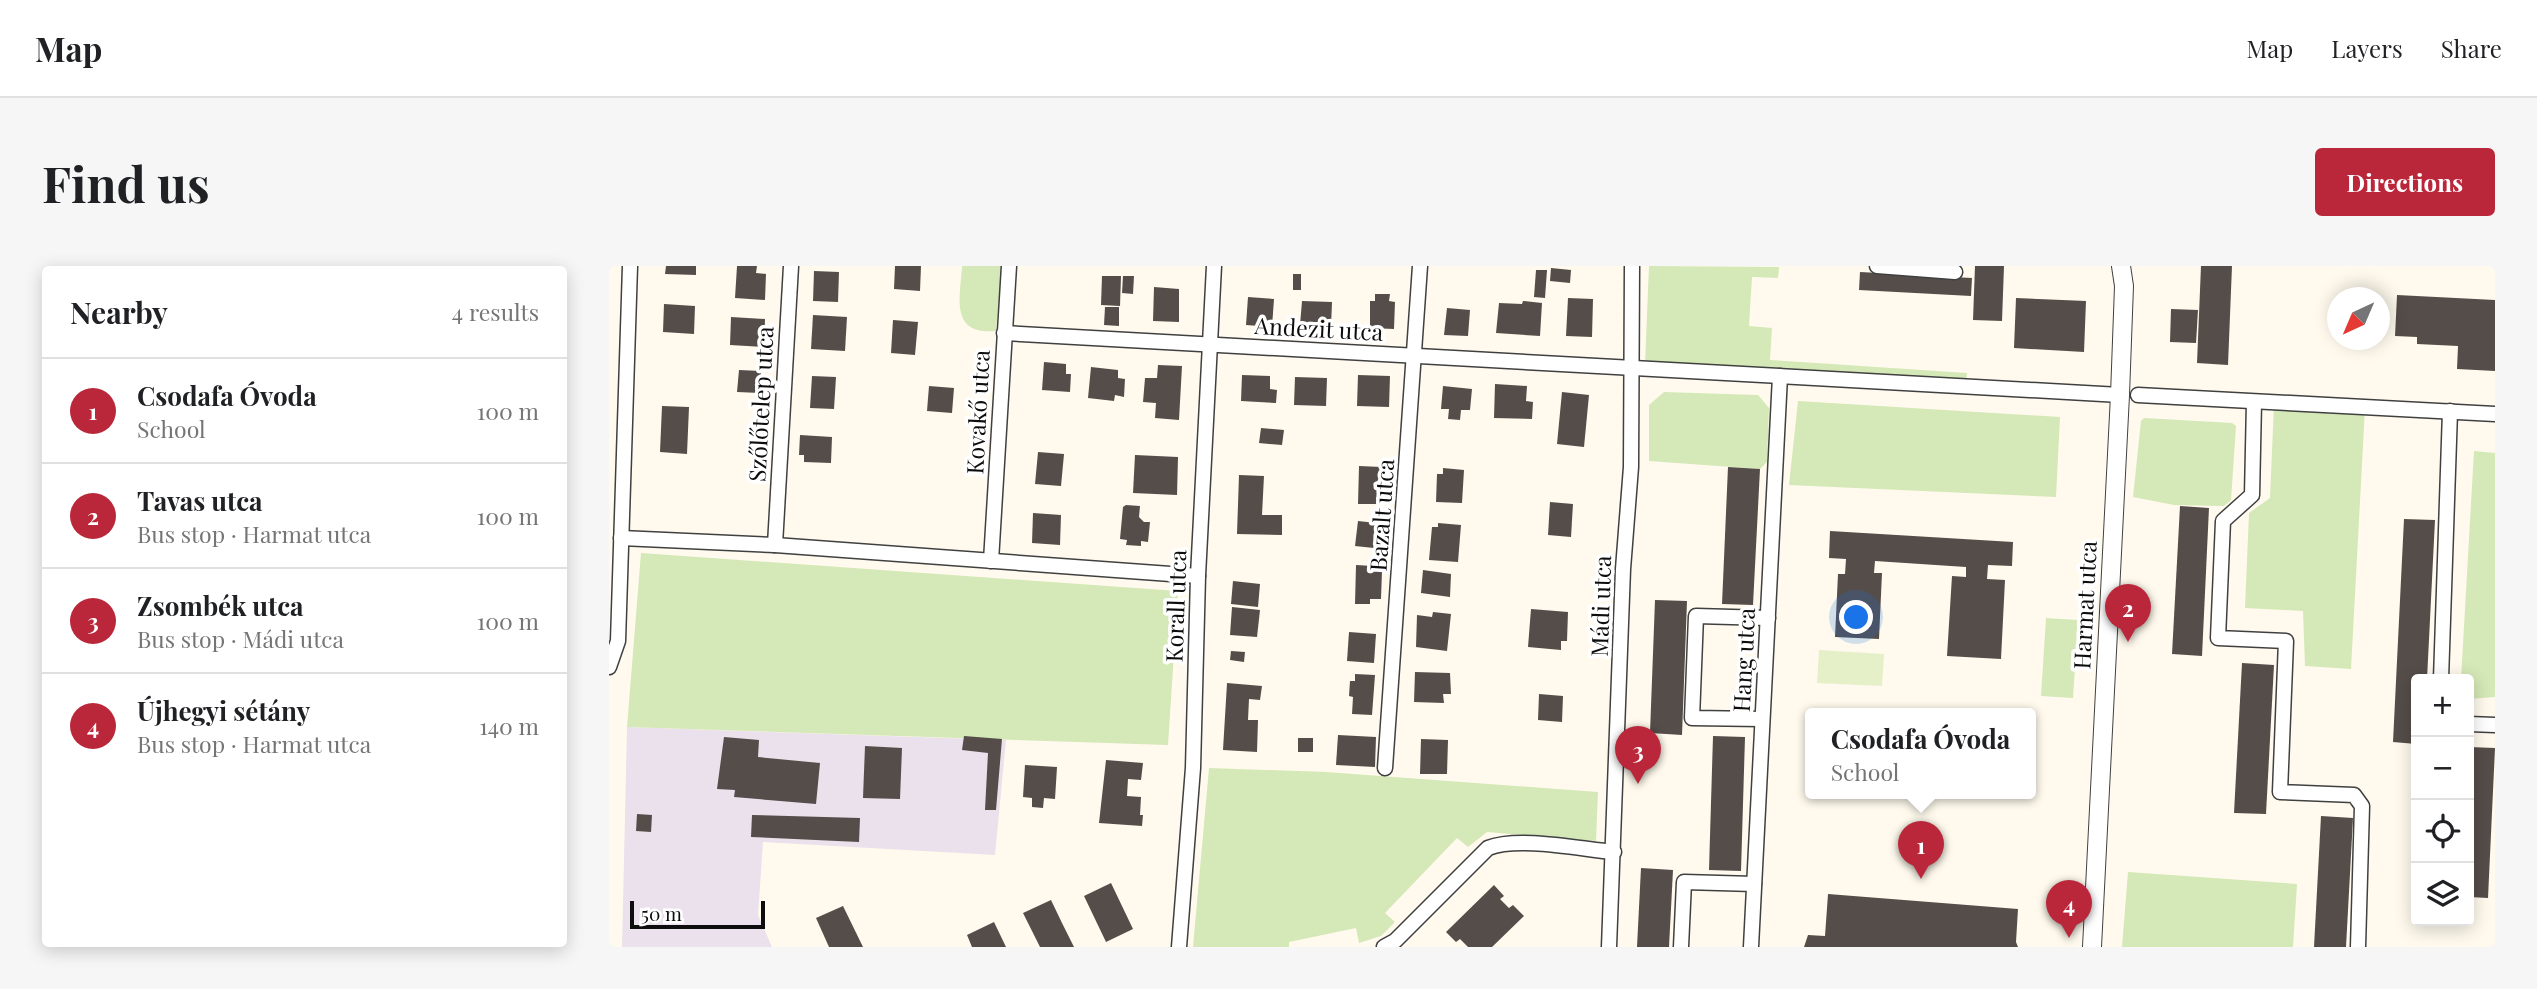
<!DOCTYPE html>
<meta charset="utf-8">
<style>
:root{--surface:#fff;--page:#f6f6f6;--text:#202124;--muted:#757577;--line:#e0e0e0;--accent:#bb273a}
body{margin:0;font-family:"Playfair Display",serif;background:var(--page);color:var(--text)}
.controls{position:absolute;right:21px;bottom:21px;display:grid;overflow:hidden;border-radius:7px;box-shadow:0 4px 18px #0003}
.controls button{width:63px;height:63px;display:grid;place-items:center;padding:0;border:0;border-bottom:2px solid var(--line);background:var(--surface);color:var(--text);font:35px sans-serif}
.compass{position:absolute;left:1718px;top:21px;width:63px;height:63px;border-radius:50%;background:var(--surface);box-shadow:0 4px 18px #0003;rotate:224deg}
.scale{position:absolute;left:21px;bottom:18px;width:135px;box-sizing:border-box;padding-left:7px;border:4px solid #0d0d0d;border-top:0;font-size:19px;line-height:24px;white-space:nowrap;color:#0d0d0d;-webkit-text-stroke:5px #fff;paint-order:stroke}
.you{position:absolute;left:1248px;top:352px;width:24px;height:24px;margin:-18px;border:5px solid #fff;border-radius:50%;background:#1a73e8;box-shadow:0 0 0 10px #1a73e833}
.badge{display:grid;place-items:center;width:46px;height:46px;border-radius:50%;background:var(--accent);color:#fff;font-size:23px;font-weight:700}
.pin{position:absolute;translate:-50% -58px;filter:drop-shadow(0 2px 4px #0008)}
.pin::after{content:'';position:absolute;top:37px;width:24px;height:21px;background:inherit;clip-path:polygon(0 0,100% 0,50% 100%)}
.popup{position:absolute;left:1196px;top:442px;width:231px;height:91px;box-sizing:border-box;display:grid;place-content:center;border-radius:7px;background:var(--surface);filter:drop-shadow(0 2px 5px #0005);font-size:23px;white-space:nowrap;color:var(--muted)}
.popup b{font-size:26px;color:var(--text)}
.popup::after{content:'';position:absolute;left:50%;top:100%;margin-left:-14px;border:14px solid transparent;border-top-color:var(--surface)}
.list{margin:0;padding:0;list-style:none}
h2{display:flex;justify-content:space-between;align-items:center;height:91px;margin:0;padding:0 28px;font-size:30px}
h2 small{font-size:23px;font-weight:400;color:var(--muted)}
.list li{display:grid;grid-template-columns:46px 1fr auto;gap:21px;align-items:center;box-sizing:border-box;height:105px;padding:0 28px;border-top:2px solid var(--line)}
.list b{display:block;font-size:26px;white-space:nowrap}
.list p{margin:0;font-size:23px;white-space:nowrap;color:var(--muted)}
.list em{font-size:23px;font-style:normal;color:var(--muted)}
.icon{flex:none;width:38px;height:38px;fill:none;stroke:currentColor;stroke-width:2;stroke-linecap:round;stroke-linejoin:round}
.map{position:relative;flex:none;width:1886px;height:681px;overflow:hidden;border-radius:7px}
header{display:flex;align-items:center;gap:42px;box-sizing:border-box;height:98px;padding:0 35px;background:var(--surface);border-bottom:2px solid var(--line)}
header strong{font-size:33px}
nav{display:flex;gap:38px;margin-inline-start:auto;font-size:24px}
.intro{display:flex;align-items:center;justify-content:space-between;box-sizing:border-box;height:168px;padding:0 42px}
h1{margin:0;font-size:49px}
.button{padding:18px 32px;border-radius:7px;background:var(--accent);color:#fff;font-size:24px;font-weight:700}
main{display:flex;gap:42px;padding:0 42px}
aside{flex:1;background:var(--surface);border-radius:7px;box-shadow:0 4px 18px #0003}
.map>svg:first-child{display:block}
.industrial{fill:#eae1ec}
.green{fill:#d5e8b7}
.pitch{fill:#e5f0c9}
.building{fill:#554d49}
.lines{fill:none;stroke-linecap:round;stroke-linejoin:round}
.minor-casing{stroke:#404040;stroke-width:17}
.tertiary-casing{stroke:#404040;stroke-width:20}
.minor{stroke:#fff;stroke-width:14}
.tertiary{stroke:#fff;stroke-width:18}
.labels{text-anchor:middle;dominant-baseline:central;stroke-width:7;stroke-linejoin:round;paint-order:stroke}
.street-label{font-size:23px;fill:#0d0d0d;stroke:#fff}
</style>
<header>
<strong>Map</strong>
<nav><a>Map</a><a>Layers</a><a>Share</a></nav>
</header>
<div class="intro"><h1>Find us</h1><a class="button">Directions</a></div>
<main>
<aside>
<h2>Nearby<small>4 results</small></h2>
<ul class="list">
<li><span class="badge">1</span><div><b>Csodafa Óvoda</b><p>School</p></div><em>100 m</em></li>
<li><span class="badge">2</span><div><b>Tavas utca</b><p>Bus stop · Harmat utca</p></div><em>100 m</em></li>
<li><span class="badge">3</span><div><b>Zsombék utca</b><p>Bus stop · Mádi utca</p></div><em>100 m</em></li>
<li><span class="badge">4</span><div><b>Újhegyi sétány</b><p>Bus stop · Harmat utca</p></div><em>140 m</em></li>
</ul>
</aside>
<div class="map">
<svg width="1886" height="681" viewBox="0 0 1886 681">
<rect width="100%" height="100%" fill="#fffaed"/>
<polygon class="industrial" points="18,461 397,474 386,589 154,576 149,649 163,681 13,681"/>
<g class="green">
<path d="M353 0H393L387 65C341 69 351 33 353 0Z"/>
<polygon points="1040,0 1170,1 1169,12 1143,11 1140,60 1163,62 1161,94 1358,107 1357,116 1036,98"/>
<polygon points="1055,126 1149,129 1160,142 1158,196 1151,203 1040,195 1040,139"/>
<polygon points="1189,135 1451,151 1447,231 1180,219"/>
<polygon points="1665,138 1756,142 1742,403 1696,400 1694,345 1636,342 1640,247 1661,232"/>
<polygon points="1535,152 1623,157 1627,160 1622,234 1615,240 1565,239 1524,231 1532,155"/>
<polygon points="1865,185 1886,187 1886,431 1860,433 1860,413 1852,413"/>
<polygon points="32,287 569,325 559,479 18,461"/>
<polygon points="1437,352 1469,354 1464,432 1432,430"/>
<polygon points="600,502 717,506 989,526 987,575 878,566 859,581 848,572 776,647 786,656 772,670 750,677 747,662 680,676 680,681 584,681"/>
<polygon points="1519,606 1688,618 1684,681 1513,681"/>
</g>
<polygon class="pitch" points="1210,384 1275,388 1273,420 1208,417"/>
<g class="building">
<polygon points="57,0 87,0 87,9 56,8"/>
<polygon points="128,0 148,0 147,7 157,8 156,34 126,32"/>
<polygon points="286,0 312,0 311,25 285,23"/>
<polygon points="1366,0 1395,0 1393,55 1364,54"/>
<polygon points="1592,0 1623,0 1619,99 1588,97"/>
<polygon points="942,2 962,4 961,17 941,15"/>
<polygon points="927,4 938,4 936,32 925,31"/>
<polygon points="205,5 230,6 229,36 204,35"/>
<polygon points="1251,6 1363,12 1362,30 1250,24"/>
<rect x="684" y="8" width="8" height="16"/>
<polygon points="493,10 512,10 511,40 492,39"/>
<polygon points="514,10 525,10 524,28 513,27"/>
<polygon points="545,21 570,23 570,56 544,55"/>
<polygon points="766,28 781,28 780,35 786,36 785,63 761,62 761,35 766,35"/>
<polygon points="1788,29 1886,34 1886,105 1848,103 1849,80 1808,78 1808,71 1786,70"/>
<polygon points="639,31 665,33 663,61 637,59"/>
<polygon points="959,32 984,33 983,71 957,70"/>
<polygon points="1407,32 1477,35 1475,86 1405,82"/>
<polygon points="693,35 723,36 722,61 691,59"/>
<polygon points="914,35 933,37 931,70 887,67 890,37 913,38"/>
<polygon points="55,38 86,40 85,68 54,66"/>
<polygon points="496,41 510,41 510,60 495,59"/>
<polygon points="838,42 861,44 859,70 835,69"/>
<polygon points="1562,43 1589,44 1587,77 1561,76"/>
<polygon points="204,49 238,51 236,85 202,83"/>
<polygon points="122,51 156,53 155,81 121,79"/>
<polygon points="284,54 309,56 306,89 282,87"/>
<polygon points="435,96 457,98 457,108 462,108 461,126 433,124"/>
<polygon points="549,99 573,100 570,154 546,152 547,137 534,136 536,112 548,112"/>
<polygon points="482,101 509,104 509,112 516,113 515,131 506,129 505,135 479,132"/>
<polygon points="130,104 152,105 151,127 128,126"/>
<polygon points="633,109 661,110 661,123 668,124 667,137 632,135"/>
<polygon points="749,109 781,110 780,141 748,140"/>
<polygon points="203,110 227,111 225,143 201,142"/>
<polygon points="686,111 718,112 717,140 685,139"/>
<polygon points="886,118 918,120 917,135 924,136 923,153 885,152"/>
<polygon points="320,120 345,122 343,147 318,145"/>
<polygon points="834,120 863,123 861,144 852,144 851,154 839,153 840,143 832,143"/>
<polygon points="953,126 980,129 975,181 948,178"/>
<polygon points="53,140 80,141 78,188 51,186"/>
<polygon points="652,162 675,164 673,179 650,177"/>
<polygon points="191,169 223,171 222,197 195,196 195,189 190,189"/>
<polygon points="429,186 455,188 452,220 426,218"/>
<polygon points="526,189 569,191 568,229 524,227"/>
<polygon points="750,200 773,201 773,207 779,207 779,232 772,238 749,238"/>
<polygon points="1119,201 1151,203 1144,339 1113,338"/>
<polygon points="834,202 855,204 853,237 827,236 828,208 834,208"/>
<polygon points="630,209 655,210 653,249 673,249 673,269 628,268"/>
<polygon points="941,236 964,238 962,271 939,269"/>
<polygon points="517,239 531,240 530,251 535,256 541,256 539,276 532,275 532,280 517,279 518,274 511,273 514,241"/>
<polygon points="1571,240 1600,242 1593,390 1563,388"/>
<polygon points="424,247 452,249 451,279 423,277"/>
<polygon points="1795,253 1826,254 1818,413 1807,413 1807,478 1784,476"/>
<polygon points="749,255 776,258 774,283 746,280"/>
<polygon points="829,257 852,259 849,296 820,294 823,261 829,261"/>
<polygon points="1221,265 1404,276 1403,300 1379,299 1378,313 1396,314 1392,393 1338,390 1343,310 1357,311 1357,301 1266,295 1265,307 1273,307 1270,373 1226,371 1229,308 1236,308 1237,293 1220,292"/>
<polygon points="747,299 764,300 763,304 773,305 772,333 761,333 761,338 746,338"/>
<polygon points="814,304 842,308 841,331 812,327"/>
<polygon points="624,315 651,318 649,341 622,338"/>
<polygon points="1046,334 1078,335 1073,469 1041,467"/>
<polygon points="623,341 651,344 648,371 621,369"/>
<polygon points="922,343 959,346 958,375 952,375 952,384 919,381"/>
<polygon points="824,346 842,348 838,385 807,381 808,349 823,351"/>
<polygon points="740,366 767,368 765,397 738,395"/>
<polygon points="622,385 636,386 635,396 621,394"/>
<polygon points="1633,397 1665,399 1657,548 1625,547"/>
<polygon points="806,406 841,407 842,428 834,428 835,437 805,436"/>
<polygon points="746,408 766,409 763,449 743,448 744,431 740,430 741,415 746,415"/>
<polygon points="618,417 653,420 651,434 640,433 639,454 649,454 648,486 614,484"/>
<polygon points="930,428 954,430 953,456 929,454"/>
<polygon points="1200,443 1244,445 1244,447 1200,447"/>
<polygon points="1200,452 1202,452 1202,495 1198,495"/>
<polygon points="729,469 767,471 766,501 727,499"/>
<polygon points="355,470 393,473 387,544 376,544 379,487 353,484"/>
<polygon points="1104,470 1136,471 1132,605 1100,604"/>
<polygon points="115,471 150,474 149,491 211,497 207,538 125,531 126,524 108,523"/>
<rect x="689" y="472" width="15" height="14"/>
<polygon points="812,473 839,474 838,508 811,508"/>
<polygon points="256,480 293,482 291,533 254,532"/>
<polygon points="1860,481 1886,482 1879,632 1860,631"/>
<polygon points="497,494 534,497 532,514 519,513 518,530 532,531 531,549 534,549 533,560 490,557"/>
<polygon points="416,499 448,501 446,533 435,532 434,542 423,541 423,532 414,531"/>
<polygon points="28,548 43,549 42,566 27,565"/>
<polygon points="143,549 251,552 250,576 142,571"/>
<polygon points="1712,550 1744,552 1737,681 1705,681"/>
<polygon points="1032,602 1064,604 1060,681 1028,681"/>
<polygon points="502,617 524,663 497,676 475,630"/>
<polygon points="885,619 895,630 891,633 900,642 904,639 915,650 883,681 859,681 851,673 847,676 837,666"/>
<polygon points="1219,628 1409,643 1407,676 1409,681 1195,681 1199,669 1216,670"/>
<polygon points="442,634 453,657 465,681 431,681 414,647"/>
<polygon points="234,640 254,681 220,681 207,652"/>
<polygon points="385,656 397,681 363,681 358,669"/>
</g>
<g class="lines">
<defs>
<g id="minor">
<polyline points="1268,0 1346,6"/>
<polyline points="395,67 1511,129"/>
<polyline points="1529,129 1886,148"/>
<polyline points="1645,136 1643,229 1614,255 1609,372 1677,375 1671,526 1745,529 1753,540 1749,681"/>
<polyline points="12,272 166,279 589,310"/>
<polyline points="166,279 182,0"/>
<polyline points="382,295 400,0"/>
<polyline points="0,401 9,375 21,0"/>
<polyline points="1832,413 1841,145"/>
<polyline points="1153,453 1083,452 1087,350 1159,352"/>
<polyline points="1860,458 1886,459"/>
<polyline points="776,502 811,0"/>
<polyline points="570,681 584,502 589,310 605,0"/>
<path d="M775 681 786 675 879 582C909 570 971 583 1005 586"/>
<polyline points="1000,681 1014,303 1022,201 1023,0"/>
<polyline points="1072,681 1075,616 1145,618"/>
<polyline points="1142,681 1171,110"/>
</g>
<polyline id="tertiary" points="1483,681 1511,129 1515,20 1512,0"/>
</defs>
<use href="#minor" class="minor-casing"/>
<use href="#tertiary" class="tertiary-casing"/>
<use href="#minor" class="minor"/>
<use href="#tertiary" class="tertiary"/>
</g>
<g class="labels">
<g class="street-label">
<text transform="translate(710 62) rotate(3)">Andezit utca</text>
<text transform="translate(151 138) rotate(-87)">Szőlőtelep utca</text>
<text transform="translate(368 146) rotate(-87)">Kovakő utca</text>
<text transform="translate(772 249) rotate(-86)">Bazalt utca</text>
<text transform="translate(1475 339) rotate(-87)">Harmat utca</text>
<text transform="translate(566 340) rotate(-88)">Korall utca</text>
<text transform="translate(991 340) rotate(-88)">Mádi utca</text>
<text transform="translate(1134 394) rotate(-87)">Hang utca</text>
</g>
</g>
</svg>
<div class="controls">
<button>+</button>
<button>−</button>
<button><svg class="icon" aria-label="locate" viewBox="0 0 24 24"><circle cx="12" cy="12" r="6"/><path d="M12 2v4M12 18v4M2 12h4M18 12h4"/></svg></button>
<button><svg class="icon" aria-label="layers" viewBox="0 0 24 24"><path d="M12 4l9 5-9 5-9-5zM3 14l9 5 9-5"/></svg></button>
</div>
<svg class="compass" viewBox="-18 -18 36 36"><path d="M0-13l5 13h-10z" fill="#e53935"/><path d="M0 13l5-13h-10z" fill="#757577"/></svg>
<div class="scale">50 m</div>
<div class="you"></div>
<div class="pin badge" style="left:1312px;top:613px">1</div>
<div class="popup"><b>Csodafa Óvoda</b>School</div>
<div class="pin badge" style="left:1519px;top:376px">2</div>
<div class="pin badge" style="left:1029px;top:518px">3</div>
<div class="pin badge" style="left:1460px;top:672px">4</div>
</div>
</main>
